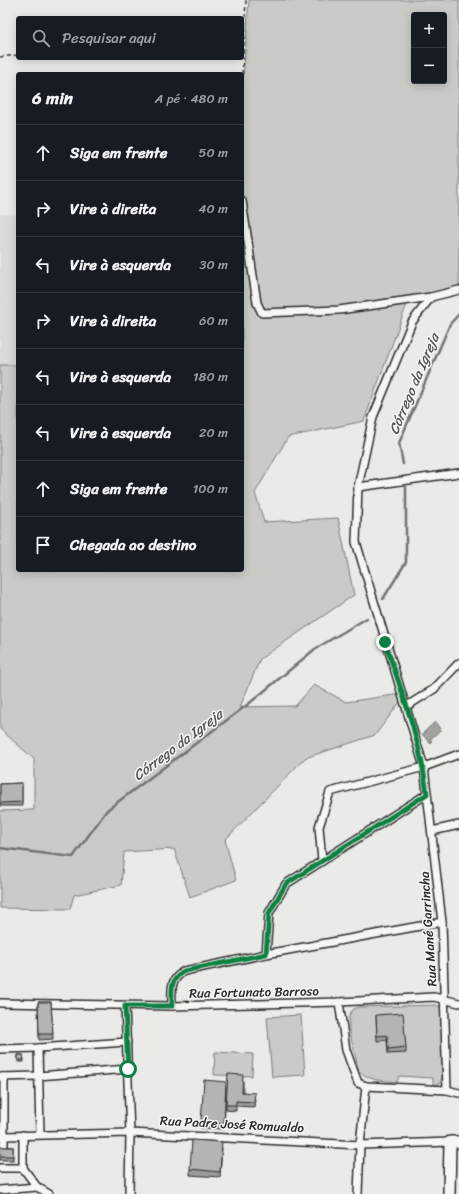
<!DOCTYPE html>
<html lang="pt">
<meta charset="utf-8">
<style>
:root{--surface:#171b24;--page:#20242c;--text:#f1f3f6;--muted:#9ea1a6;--line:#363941}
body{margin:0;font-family:Sriracha,sans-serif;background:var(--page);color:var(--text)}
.controls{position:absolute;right:12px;top:12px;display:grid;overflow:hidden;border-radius:4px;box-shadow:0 2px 10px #0003}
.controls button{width:36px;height:36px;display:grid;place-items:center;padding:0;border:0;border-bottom:1px solid var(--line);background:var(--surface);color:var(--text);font:20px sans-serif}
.stop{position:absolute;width:12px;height:12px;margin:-9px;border:3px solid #0b8043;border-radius:50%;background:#fff}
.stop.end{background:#0b8043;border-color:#fff;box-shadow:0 1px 4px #0008}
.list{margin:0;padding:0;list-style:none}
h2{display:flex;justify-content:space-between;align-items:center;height:52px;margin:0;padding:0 16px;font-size:17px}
h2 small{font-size:13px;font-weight:400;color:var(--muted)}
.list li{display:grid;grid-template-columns:26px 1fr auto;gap:12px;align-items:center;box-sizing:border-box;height:56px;padding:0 16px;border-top:1px solid var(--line)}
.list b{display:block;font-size:15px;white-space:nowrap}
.list em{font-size:13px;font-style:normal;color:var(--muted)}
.icon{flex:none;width:22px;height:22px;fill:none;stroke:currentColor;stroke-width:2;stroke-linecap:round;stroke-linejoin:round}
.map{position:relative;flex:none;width:459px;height:1194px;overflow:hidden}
.search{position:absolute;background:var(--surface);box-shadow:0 2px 10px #0003;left:16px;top:16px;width:228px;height:44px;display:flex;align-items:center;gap:10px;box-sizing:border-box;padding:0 14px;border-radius:4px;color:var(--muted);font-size:15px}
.panel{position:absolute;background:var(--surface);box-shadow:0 2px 10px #0003;left:16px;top:72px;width:228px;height:500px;border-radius:4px}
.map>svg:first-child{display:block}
.built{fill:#dadad6}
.green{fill:#cacac7;stroke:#7a7a79;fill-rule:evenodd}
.water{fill:#a1a19e;stroke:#727270}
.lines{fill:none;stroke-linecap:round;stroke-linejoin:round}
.stream{stroke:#727270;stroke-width:2.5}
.minor-casing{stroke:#2b2b2b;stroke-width:10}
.primary-casing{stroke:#2b2b2b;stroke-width:14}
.path{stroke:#2b2b2b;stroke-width:1.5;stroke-dasharray:4 3;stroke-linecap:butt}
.minor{stroke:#f6f6f2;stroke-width:7}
.primary{stroke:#f6f6f2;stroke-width:11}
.wall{fill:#9b9b98;stroke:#2b2b2b}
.building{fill:#b4b4b1;stroke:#2b2b2b}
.route{stroke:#0b8043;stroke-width:5}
.labels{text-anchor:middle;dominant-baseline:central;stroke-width:3;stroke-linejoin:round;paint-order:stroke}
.street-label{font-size:13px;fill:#2b2b2b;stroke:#f6f6f2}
.water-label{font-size:14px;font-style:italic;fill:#545453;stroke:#f6f6f2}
</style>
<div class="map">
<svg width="459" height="1194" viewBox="0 0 459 1194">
<rect width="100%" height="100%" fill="#eaeae6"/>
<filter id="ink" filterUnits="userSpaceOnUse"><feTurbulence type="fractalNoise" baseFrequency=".025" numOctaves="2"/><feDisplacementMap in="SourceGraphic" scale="8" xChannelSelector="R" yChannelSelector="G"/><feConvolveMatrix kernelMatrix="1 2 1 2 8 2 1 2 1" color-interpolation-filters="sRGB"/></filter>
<g filter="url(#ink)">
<polygon class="built" points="0,214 18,215 18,365 0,365"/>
<g class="green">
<path d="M249 0H459V288L408 301 364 421 288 437 255 493 264 522 338 518 354 595 260 659 240 707 295 706 314 685 346 702 407 693 375 735 305 758 225 840 236 880 190 897 174 849 124 852 121 885 74 895 70 909 0 908V811L34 810V759L0 729V365H18V570H242V93ZM414 15H444V81H414Z"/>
<path d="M436 1005 442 1008 443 1013 442 1078 440 1083 433 1085V1078L399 1076 397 1082C383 1080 368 1082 358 1069 356 1055 347 1030 349 1017 350 1011 354 1008 359 1007Z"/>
<polygon points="301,1015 305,1075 272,1077 267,1017"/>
<polygon points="215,1052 253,1054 252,1076 214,1075"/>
</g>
<polygon class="water" points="435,722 441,730 430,739 432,741 430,743 422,734"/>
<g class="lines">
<g class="stream">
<polyline points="403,464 399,443 450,324 459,314"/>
<polyline points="383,599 406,562 406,487"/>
<polyline points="0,848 73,857 107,810 251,702 315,649 367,618"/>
</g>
<defs>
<g id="minor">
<polyline points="242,201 257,303 262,313 339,310 431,297 459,290"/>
<polyline points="431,297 412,322 373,417 358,487 356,542 424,767 442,922 447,1090"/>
<polyline points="358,487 459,473"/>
<polyline points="407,706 434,689 459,663"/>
<polyline points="432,831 459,825"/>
<polyline points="322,861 319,827 330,792 424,767 459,754"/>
<polyline points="266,954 269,913 286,884 427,794"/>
<polyline points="339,1002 346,1050 358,1083 366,1086 447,1090 459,1093"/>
<polyline points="0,1003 172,1006 339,1002 434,997 459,1003"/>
<polyline points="125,1006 130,1133 129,1194"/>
<path d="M172 1006C172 989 169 981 184 971L266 954 442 922"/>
<polyline points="38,1048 40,1134"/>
<polyline points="0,1049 38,1048 127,1042"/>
<polyline points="0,1077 38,1076 128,1069"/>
<polyline points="4,1136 130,1133 360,1145 450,1142"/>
<polyline points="0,1147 4,1148 4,1077"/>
<polyline points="0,1168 23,1168"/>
<polyline points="23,1168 37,1187 49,1194"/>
<polyline points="23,1168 23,1135"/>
<polyline points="0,1190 37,1187"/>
<polyline points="358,1194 360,1145 366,1086"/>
</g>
<polyline id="primary" points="449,1194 450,1142 459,1142"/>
</defs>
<use href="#minor" class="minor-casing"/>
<use href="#primary" class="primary-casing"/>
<g class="path">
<polyline points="0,57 18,55"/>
<polyline points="242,74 246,0"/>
</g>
<use href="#minor" class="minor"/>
<use href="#primary" class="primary"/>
</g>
<g class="wall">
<polygon points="22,783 22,806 0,806 0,784"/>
<polygon points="38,1002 51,1002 53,1039 39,1040"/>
<polygon points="376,1015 406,1047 406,1053 388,1054 387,1040 377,1041"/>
<polygon points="18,1055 23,1055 24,1062 18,1062"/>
<polygon points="243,1081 243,1092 255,1099 254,1107 236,1106 236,1111 226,1110 226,1105"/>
<polygon points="226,1087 224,1129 201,1128 201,1122"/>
<rect x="0" y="1147" width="13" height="13"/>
<polygon points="222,1148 220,1177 190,1175 190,1169"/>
</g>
<g class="building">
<polygon points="22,783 22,802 0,803 0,784"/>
<polygon points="38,1002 51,1002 53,1034 39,1034"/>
<polygon points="403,1013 406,1047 388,1049 387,1035 377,1036 376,1015"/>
<polygon points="18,1055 23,1055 24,1060 18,1060"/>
<polygon points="228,1074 243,1075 242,1092 255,1093 254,1102 236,1101 236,1105 226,1105"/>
<polygon points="204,1080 226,1082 224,1124 201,1122"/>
<polygon points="192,1140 222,1142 220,1172 190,1169"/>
<rect x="0" y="1147" width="13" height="9"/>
</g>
</g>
<g class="lines" filter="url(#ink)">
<path class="route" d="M128 1069 125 1006H172C172 989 169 981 184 971L266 954 269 913 286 884 427 794C421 742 402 692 385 642"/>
</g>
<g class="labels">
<g class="street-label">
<text transform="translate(428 929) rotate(-94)">Rua Mané Garrincha</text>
<text transform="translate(254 992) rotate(-1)">Rua Fortunato Barroso</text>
<text transform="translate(232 1124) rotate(3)">Rua Padre José Romualdo</text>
</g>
<g class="water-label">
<text transform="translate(414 384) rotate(-67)">Córrego da Igreja</text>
<text transform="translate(178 745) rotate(-37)">Córrego da Igreja</text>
</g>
</g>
</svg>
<div class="controls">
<button>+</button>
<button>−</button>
</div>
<div class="stop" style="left:128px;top:1069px"></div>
<div class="stop end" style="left:385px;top:642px"></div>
<div class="search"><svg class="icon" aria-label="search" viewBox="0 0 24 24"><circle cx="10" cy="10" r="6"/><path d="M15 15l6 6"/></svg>Pesquisar aqui</div>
<section class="panel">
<h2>6 min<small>A pé · 480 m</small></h2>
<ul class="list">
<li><svg class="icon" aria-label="ahead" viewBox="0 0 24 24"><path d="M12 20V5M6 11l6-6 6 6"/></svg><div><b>Siga em frente</b></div><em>50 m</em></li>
<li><svg class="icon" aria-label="right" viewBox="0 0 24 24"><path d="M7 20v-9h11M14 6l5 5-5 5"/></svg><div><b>Vire à direita</b></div><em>40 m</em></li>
<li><svg class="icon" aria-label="left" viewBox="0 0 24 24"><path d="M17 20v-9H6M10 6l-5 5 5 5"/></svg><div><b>Vire à esquerda</b></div><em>30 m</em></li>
<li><svg class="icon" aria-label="right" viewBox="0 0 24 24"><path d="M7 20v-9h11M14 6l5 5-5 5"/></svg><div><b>Vire à direita</b></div><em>60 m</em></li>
<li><svg class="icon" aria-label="left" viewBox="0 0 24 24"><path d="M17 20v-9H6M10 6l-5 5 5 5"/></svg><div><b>Vire à esquerda</b></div><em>180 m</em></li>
<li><svg class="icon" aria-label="left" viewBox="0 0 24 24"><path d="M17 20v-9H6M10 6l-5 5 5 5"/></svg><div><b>Vire à esquerda</b></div><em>20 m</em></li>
<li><svg class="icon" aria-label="ahead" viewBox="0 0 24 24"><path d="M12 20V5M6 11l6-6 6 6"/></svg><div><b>Siga em frente</b></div><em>100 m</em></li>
<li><svg class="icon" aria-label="arrive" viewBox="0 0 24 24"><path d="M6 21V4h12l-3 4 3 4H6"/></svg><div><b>Chegada ao destino</b></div></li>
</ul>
</section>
</div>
